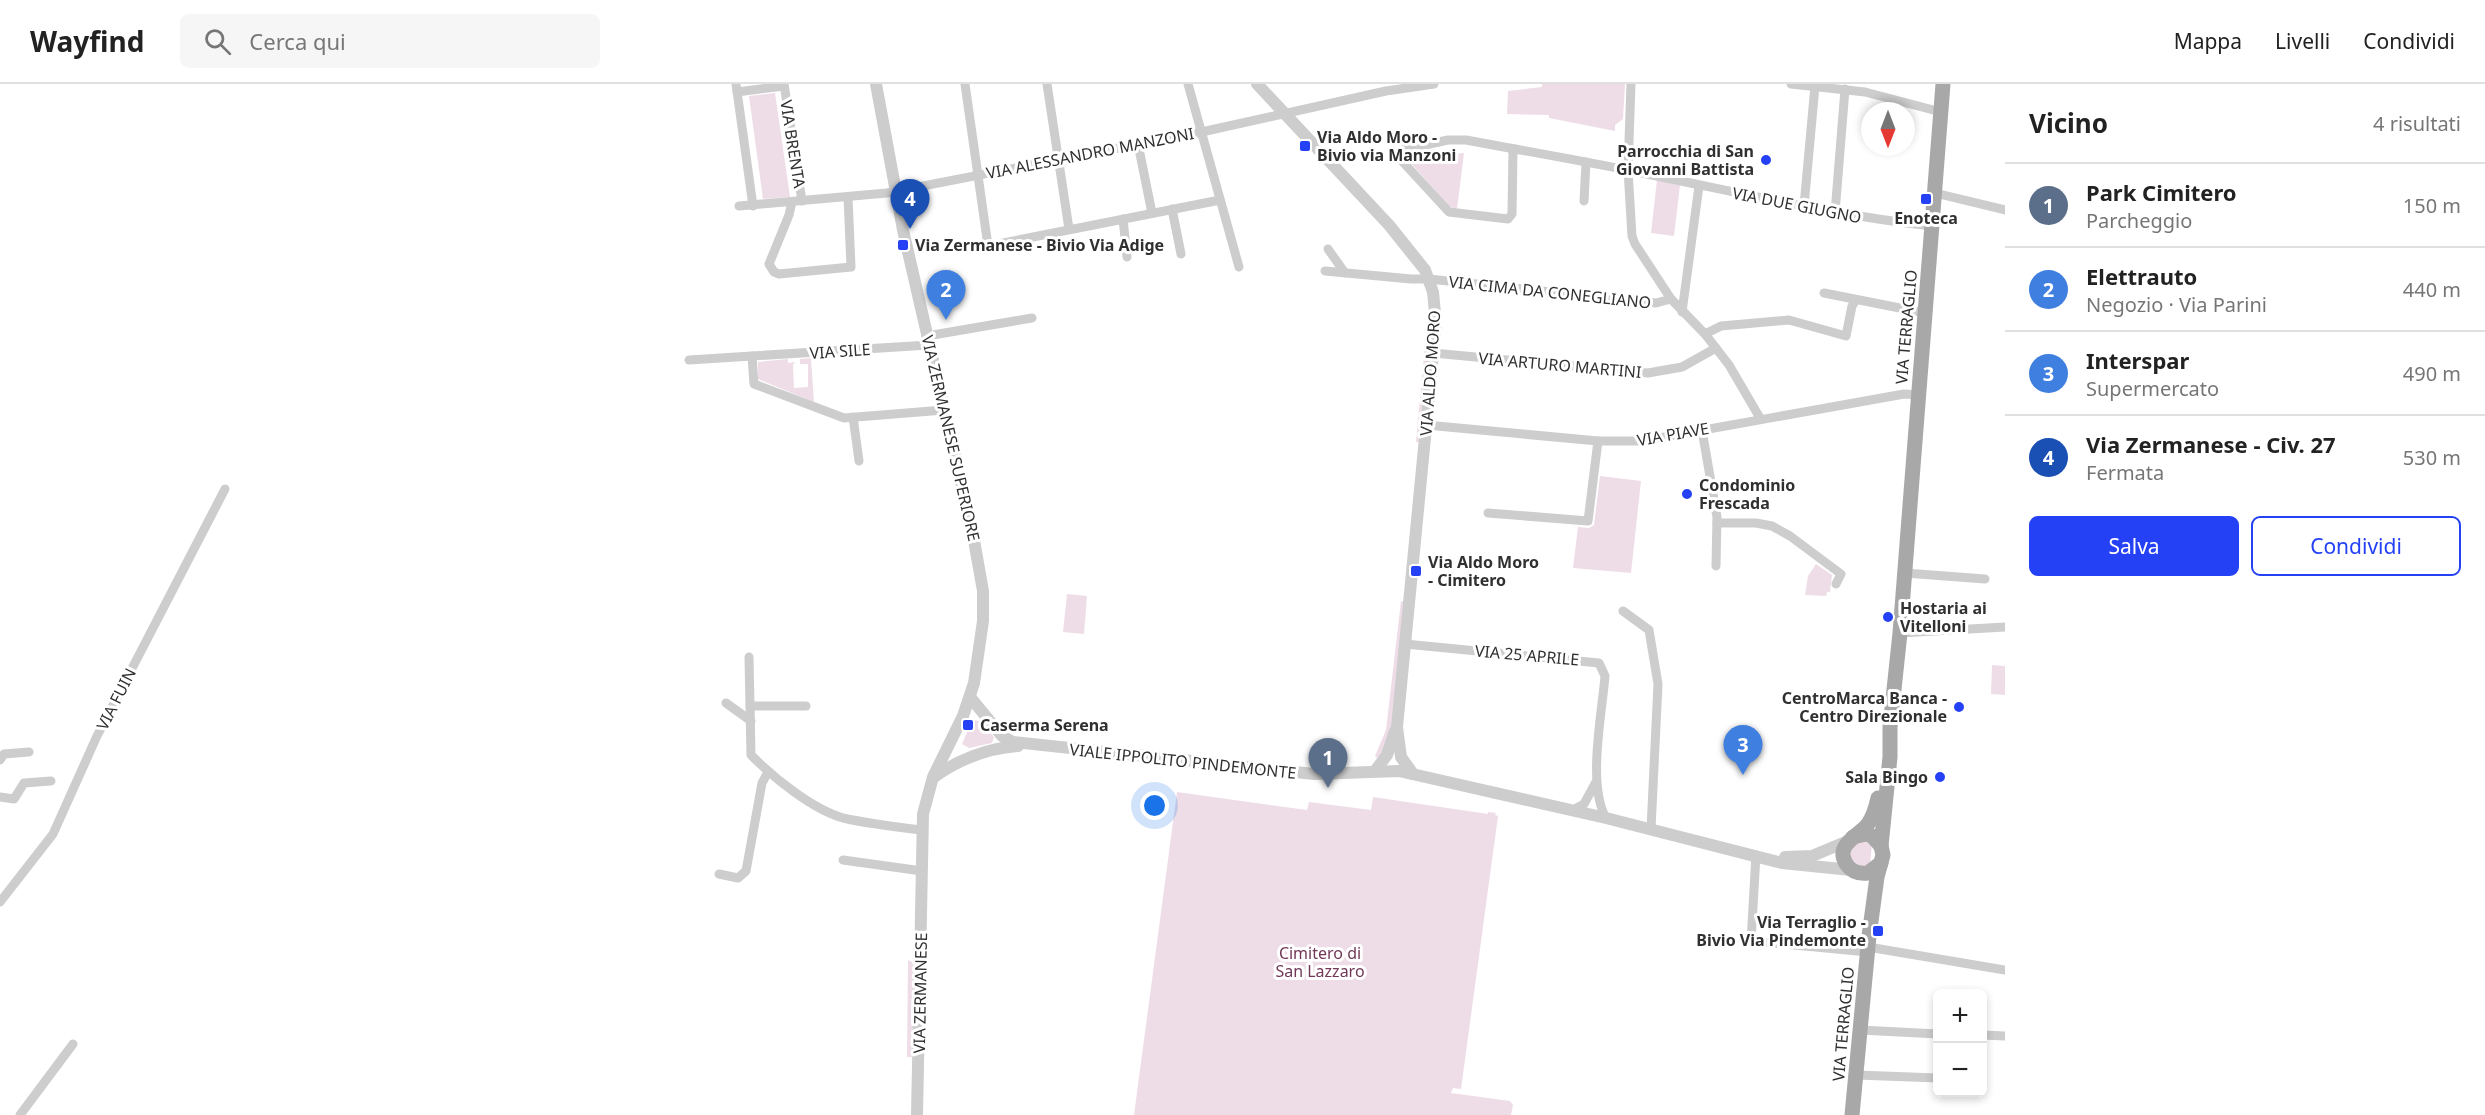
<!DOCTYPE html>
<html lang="it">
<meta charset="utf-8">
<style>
:root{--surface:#fff;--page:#f6f6f6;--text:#222;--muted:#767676;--line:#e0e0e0;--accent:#2441f5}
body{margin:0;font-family:"Noto Sans",sans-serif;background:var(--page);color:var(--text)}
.controls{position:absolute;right:18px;bottom:18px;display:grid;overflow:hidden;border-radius:9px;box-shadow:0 3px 9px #0003}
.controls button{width:54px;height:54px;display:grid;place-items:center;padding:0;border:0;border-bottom:2px solid var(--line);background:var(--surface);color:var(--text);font:30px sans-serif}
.compass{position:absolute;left:1861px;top:18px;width:54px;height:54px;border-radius:50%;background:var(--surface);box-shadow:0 3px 9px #0003;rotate:180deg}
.you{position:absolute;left:1155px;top:722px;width:21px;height:21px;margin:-15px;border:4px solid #fff;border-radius:50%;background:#1a73e8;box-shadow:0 0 0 9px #1a73e833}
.badge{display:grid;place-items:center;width:39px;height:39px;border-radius:50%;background:var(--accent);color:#fff;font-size:20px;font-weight:700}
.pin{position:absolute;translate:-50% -50px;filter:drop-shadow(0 2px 3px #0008)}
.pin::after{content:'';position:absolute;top:32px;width:21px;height:18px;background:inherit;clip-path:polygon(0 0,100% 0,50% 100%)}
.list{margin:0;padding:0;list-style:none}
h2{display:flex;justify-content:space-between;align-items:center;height:78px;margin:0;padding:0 24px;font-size:26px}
h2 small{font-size:20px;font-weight:400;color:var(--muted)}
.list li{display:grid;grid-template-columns:39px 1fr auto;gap:18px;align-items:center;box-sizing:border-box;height:84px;padding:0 24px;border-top:2px solid var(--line)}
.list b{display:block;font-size:22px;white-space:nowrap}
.list p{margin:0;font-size:20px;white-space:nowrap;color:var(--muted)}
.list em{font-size:20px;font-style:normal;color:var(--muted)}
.actions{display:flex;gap:12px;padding:18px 24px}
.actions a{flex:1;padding:14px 0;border:2px solid var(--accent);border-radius:9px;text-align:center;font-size:21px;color:var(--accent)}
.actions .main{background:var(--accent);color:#fff}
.icon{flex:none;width:33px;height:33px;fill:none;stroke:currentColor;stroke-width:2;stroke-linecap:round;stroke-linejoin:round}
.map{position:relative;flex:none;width:2005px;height:1031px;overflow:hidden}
header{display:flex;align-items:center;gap:36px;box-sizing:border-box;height:84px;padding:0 30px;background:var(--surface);border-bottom:2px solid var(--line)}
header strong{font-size:28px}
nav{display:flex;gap:33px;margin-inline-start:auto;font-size:21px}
.search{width:420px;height:54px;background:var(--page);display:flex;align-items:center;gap:15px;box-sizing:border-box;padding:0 21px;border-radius:9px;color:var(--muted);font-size:22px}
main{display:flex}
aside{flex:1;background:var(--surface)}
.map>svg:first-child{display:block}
.green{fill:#eedde7}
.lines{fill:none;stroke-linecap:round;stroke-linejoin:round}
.minor{stroke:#cdcdcd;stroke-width:9}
.tertiary{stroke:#cdcdcd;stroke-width:12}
.primary{stroke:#a8a8a8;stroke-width:15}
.poi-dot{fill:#2441f5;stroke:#fff;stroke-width:2}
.labels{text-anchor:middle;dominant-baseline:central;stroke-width:6;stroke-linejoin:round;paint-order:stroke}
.poi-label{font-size:16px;font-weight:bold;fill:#303030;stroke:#fff;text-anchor:start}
.street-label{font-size:16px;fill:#303030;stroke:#fff}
.park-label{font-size:16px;fill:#713957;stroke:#fff}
</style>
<header>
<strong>Wayfind</strong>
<div class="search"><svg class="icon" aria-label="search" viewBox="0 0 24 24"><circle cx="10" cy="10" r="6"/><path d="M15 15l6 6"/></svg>Cerca qui</div>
<nav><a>Mappa</a><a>Livelli</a><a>Condividi</a></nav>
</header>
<main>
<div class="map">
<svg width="2005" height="1031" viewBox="0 0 2005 1031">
<rect width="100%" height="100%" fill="#fff"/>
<g class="green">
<polygon points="1542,0 1625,0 1623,35 1615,41 1615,47 1549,34 1549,31 1507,30 1508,7 1542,3"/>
<polygon points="775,9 790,113 763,115 749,12"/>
<polygon points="1436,65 1437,72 1464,69 1457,125 1450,123 1408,76 1410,70"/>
<polygon points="1657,96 1680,101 1674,152 1651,149"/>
<polygon points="1427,240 1431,240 1420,358 1416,358"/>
<polygon points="811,274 814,318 758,295 758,278 788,275 788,279 795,278 793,281 794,304 808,303 808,280 800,280 800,275"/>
<polygon points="1600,392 1641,397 1631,489 1573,484 1578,443 1589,444 1594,441"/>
<polygon points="1816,480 1832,491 1830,508 1827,508 1826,512 1805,511 1808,492"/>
<polygon points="1067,510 1087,512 1084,550 1063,548"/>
<polygon points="1401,517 1405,518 1393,645 1381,677 1375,672 1386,646"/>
<polygon points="1992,581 2005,582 2005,611 1991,610"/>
<polygon points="972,636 980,637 994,653 992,659 969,664 962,660"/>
<polygon points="1177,708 1307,726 1309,718 1371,726 1373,713 1488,730 1488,728 1496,729 1495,731 1498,732 1461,1005 1453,1004 1451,1009 1510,1017 1513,1021 1511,1031 1134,1031"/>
<path d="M1862 756 1872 759 1870 782 1861 783 1851 775C1849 764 1853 762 1862 756Z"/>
<polygon points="908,876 916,880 914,973 907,973"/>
</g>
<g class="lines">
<g class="minor">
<polyline points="736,0 753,122"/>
<polyline points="784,0 802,117"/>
<polyline points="965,0 988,162 1220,116"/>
<polyline points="1047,0 1069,145"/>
<polyline points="1188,0 1239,183"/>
<polyline points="1631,0 1628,86 1632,152 1635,160 1671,215 1705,250 1729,281 1760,334"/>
<polyline points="1791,0 1865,8 1941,28"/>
<polyline points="737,8 784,2"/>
<polyline points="1138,60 1152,129"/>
<path d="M1513 65 1512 130 1508 135 1449 128 1401 76 1399 68 1402 66 1448 56H1466C1519 66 1573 75 1627 86 1729 106 1829 131 1932 142"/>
<polyline points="1935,109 2005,126"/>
<polyline points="1584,117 1586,78"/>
<polyline points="792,118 789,131 769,180 774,188 779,190 851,183 848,113"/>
<polyline points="739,122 887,109 1206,47 1386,7 1434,0"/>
<polyline points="1804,122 1815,2"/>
<polyline points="1172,125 1181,170"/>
<polyline points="1835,129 1845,5"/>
<polyline points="1123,135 1127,173"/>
<polyline points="1328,165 1345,189"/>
<polyline points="1325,187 1411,195 1429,195 1656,219 1671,215"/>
<polyline points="1824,209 1925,229"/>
<polyline points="1682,228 1699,102"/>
<polyline points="1705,250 1721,242 1789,236 1846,252 1852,222 1856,216"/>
<polyline points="927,252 1032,234"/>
<polyline points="929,261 752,272 754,300 844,334 944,326"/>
<polyline points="1433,269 1648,289 1682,283 1716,264"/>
<polyline points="689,276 752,272"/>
<polyline points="853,333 859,377"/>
<polyline points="1426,341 1598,357 1642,357 1904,310 1919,311"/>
<polyline points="1702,346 1717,433 1716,482"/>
<polyline points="1488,429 1588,437 1598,357"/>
<polyline points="1717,439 1756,439 1772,442 1790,452 1841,490 1836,500"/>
<polyline points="1905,489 1985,495"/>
<polyline points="1623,527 1649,546 1658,600 1651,745"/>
<polyline points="1900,549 2005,543"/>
<path d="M1405 560 1599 579 1605 592C1602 630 1587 701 1606 734"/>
<path d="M749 573 751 671C774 694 812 725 843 734 869 740 896 743 922 746"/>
<polyline points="726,619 751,637"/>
<polyline points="750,622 806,622"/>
<polyline points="0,676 4,670 29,668"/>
<polyline points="0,713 14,715 24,699 51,697"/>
<polyline points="1573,726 1584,720 1596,698"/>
<polyline points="1756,771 1751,857 1868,868"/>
<polyline points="843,776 922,787"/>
<polyline points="719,790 738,794 746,787 762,699 768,688"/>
<polyline points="0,818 53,750 97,652 225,405"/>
<polyline points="1868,863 2005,886"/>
<polyline points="1860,946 1938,950"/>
<polyline points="1982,951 2005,952"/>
<polyline points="1856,991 1938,994"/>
<polyline points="20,1031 73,960"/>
</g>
<g class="tertiary">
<polyline points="876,0 903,146 972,445 983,507 983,537 974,599 963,632 933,693 923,730 917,1031"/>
<polyline points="1257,0 1389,141 1425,186 1433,208 1436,240 1397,643 1401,673 1413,690"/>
<polyline points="970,613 1002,652 1013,658 1314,690 1399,687 1606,734 1782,779 1851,786"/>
<polyline points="1375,687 1387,671 1395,647"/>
<path d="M934 693C958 676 988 664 1018 662"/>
<polyline points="1785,773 1812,772 1848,757"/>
</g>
<g class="primary">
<path d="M1878 714C1876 723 1874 732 1868 740 1859 752 1833 761 1847 781 1852 788 1860 790 1868 789L1881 779"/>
<polyline points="1881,762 1890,673 1890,643 1900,549 1943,0"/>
<polyline points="1852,1031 1869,852 1877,793 1883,771 1881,762 1872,752 1866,750 1853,753"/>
</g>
</g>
<g class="poi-dot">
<rect x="1299" y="56" width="12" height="12" rx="3"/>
<circle cx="1766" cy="76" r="6"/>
<rect x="1920" y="109" width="12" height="12" rx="3"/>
<rect x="897" y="155" width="12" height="12" rx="3"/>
<circle cx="1687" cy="410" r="6"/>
<rect x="1410" y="481" width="12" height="12" rx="3"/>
<circle cx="1888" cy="533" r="6"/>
<circle cx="1959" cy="623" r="6"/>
<rect x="962" y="635" width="12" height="12" rx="3"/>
<circle cx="1940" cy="693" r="6"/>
<rect x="1872" y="841" width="12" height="12" rx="3"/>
</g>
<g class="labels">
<g class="poi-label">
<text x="1317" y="53">Via Aldo Moro -<tspan x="1317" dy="18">Bivio via Manzoni</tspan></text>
<text x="1754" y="67" text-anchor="end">Parrocchia di San<tspan x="1754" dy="18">Giovanni Battista</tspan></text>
<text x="1926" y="134" text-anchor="middle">Enoteca</text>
<text x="915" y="161">Via Zermanese - Bivio Via Adige</text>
<text x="1699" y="401">Condominio<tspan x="1699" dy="18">Frescada</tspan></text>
<text x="1428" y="478">Via Aldo Moro<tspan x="1428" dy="18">- Cimitero</tspan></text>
<text x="1900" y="524">Hostaria ai<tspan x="1900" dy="18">Vitelloni</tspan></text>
<text x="1947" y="614" text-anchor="end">CentroMarca Banca -<tspan x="1947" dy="18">Centro Direzionale</tspan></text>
<text x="980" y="641">Caserma Serena</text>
<text x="1928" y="693" text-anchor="end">Sala Bingo</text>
<text x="1866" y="838" text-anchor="end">Via Terraglio -<tspan x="1866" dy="18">Bivio Via Pindemonte</tspan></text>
</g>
<g class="street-label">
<text transform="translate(793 60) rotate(81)">VIA BRENTA</text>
<text transform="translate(1090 69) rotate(-11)">VIA ALESSANDRO MANZONI</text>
<text transform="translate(1797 121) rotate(11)">VIA DUE GIUGNO</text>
<text transform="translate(1550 208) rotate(6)">VIA CIMA DA CONEGLIANO</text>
<text transform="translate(1906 243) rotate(-85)">VIA TERRAGLIO</text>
<text transform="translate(840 267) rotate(-4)">VIA SILE</text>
<text transform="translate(1560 281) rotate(5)">VIA ARTURO MARTINI</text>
<text transform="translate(1430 289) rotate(-86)">VIA ALDO MORO</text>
<text transform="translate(1673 350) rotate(-10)">VIA PIAVE</text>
<text transform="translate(951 354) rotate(77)">VIA ZERMANESE SUPERIORE</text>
<text transform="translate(1527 571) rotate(5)">VIA 25 APRILE</text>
<text transform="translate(116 615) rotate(-63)">VIA FUIN</text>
<text transform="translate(1183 677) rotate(6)">VIALE IPPOLITO PINDEMONTE</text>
<text transform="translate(920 909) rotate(-89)">VIA ZERMANESE</text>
<text transform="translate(1843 940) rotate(-85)">VIA TERRAGLIO</text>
</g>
<g class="park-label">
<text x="1320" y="869">Cimitero di<tspan x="1320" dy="18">San Lazzaro</tspan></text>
</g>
</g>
</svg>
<div class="controls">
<button>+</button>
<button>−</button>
</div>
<svg class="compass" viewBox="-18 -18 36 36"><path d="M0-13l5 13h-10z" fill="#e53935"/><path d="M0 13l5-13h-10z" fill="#767676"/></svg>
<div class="you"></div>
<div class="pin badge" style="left:1328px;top:704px;background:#5c6f8a">1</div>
<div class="pin badge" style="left:946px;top:236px;background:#3f7fe0">2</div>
<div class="pin badge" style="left:1743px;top:691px;background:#3f7fe0">3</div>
<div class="pin badge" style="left:910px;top:145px;background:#1a4fb4">4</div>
</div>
<aside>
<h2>Vicino<small>4 risultati</small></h2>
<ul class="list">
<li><span class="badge" style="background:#5c6f8a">1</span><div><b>Park Cimitero</b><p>Parcheggio</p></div><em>150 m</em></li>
<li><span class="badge" style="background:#3f7fe0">2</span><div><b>Elettrauto</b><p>Negozio · Via Parini</p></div><em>440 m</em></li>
<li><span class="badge" style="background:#3f7fe0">3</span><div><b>Interspar</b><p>Supermercato</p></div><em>490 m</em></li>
<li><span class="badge" style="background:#1a4fb4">4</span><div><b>Via Zermanese - Civ. 27</b><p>Fermata</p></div><em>530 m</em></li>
</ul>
<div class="actions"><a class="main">Salva</a><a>Condividi</a></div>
</aside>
</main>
